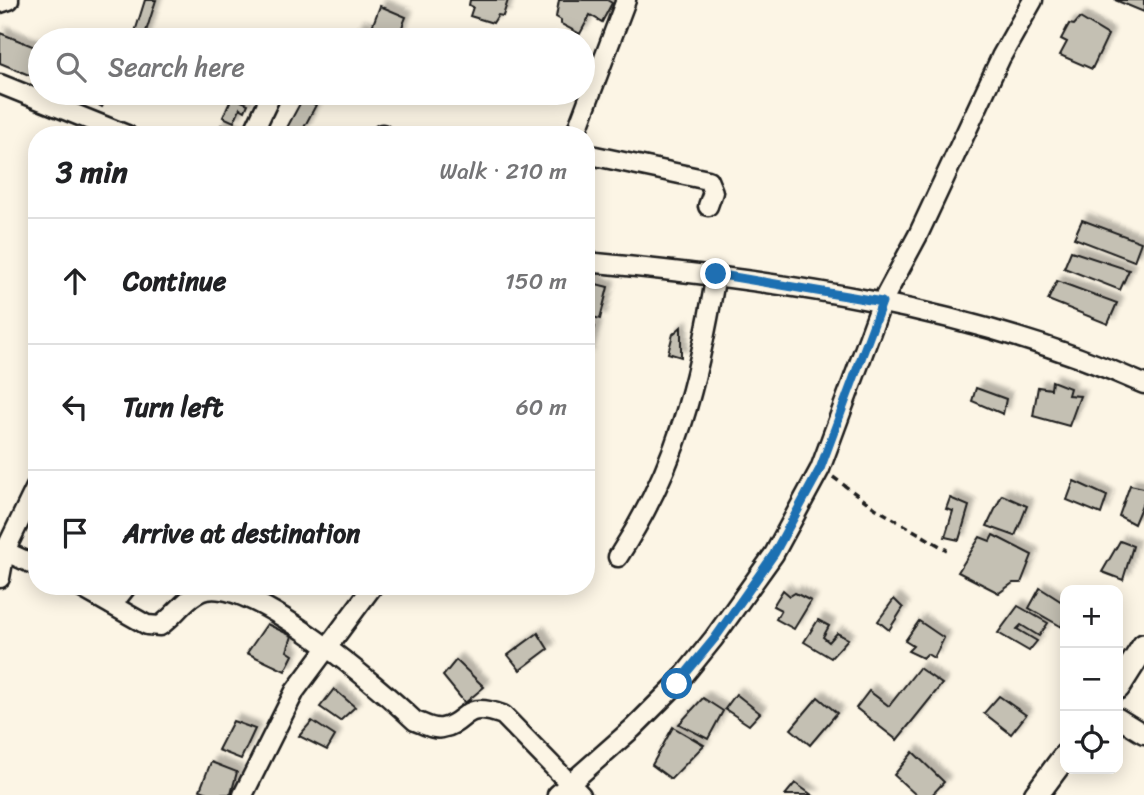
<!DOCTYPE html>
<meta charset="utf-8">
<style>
:root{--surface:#fff;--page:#f2f2f2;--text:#202124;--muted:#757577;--line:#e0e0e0}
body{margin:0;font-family:Sriracha,sans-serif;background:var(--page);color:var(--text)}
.controls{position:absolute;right:21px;bottom:21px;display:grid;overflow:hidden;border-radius:14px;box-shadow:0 4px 18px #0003}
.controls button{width:63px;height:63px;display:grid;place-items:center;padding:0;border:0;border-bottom:2px solid var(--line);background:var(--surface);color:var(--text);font:35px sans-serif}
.stop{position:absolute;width:21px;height:21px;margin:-16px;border:5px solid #1f6fb2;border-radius:50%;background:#fff}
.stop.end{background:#1f6fb2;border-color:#fff;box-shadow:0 2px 7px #0008}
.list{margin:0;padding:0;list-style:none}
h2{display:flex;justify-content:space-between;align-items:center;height:91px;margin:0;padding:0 28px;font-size:30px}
h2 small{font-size:23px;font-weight:400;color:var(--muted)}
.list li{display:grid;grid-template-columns:46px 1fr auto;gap:21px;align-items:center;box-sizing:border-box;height:126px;padding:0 28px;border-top:2px solid var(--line)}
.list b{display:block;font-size:26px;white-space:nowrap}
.list em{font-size:23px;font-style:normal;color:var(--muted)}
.icon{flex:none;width:38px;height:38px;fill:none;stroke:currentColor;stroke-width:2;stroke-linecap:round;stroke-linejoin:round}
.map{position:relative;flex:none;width:1144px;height:795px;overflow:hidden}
.search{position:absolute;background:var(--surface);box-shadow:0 4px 18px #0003;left:28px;top:28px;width:567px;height:77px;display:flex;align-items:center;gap:18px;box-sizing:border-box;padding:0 24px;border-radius:38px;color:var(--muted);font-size:26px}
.panel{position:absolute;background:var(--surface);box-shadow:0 4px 18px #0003;left:28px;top:126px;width:567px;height:469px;border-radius:28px}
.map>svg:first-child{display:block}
.building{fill:#c4c0b3;stroke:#1c1c1c;stroke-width:2;filter:url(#shadow)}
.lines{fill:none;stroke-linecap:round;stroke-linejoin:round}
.minor-casing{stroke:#1c1c1c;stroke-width:23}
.tertiary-casing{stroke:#1c1c1c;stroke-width:28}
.path{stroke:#1c1c1c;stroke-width:3.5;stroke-dasharray:7 5;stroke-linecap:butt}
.minor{stroke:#fcf5e5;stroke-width:18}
.tertiary{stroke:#fcf5e5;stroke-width:23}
.route{stroke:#1f6fb2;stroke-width:9}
</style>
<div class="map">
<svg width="1144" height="795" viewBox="0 0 1144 795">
<defs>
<filter id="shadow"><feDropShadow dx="6" dy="-6" stdDeviation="2" flood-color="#0004"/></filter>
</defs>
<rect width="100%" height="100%" fill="#fcf5e5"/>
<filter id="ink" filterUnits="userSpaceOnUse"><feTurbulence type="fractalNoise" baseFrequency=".0143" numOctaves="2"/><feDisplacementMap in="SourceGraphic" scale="14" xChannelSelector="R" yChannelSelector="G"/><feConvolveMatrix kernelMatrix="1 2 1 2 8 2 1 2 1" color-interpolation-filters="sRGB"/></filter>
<g filter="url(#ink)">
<g class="building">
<polygon points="145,0 156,0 144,38 134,35"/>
<polygon points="470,0 508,0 503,16 498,15 493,23 470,16 473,7 469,5"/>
<polygon points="559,0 607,0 612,3 602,22 590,15 580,34 561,24 561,20 556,17"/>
<polygon points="1115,0 1144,0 1144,12"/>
<polygon points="380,6 406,17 398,37 372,27"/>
<polygon points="1080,18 1108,35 1092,69 1060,55 1067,42 1061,39 1069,24 1074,25"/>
<polygon points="358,27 372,31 369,40 353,40"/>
<polygon points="0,33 40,49 37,64 29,75 0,63"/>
<polygon points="82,93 110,93 102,107 81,95"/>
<polygon points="234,93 242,96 241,101 248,104 245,111 240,108 234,122 223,117"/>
<polygon points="243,93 263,93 261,101 242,96"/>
<polygon points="303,98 316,105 300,135 283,135"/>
<polygon points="221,125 245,135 216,135"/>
<polygon points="1082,220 1141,242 1134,261 1074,238"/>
<polygon points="1071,251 1129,270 1120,290 1064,268"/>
<polygon points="593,272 596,284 608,287 600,319 586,315 586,276"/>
<polygon points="1057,281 1117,303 1108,324 1048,300"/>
<polygon points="586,324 595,327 587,356 586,356"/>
<polygon points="681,327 681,357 668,353 673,334"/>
<polygon points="1052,381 1070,388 1068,395 1080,396 1069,426 1033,416 1038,387 1051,389"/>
<polygon points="976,388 1006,399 1003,414 972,401"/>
<polygon points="1074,481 1107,496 1101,514 1067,500"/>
<polygon points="1130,485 1144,488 1144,500 1134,524 1119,516"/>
<polygon points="1002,495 1027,506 1015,536 987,526"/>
<polygon points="950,498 969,506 959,540 945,537 953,511 946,509"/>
<polygon points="993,535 1032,555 1021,583 1013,583 999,593 958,572 980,537 990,541"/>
<polygon points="1120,541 1133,546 1123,580 1102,572"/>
<polygon points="1040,588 1065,604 1062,627 1029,608"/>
<polygon points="783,590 790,596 795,593 811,601 794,629 776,619 781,610 773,606"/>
<polygon points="894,599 903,608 889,630 878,621"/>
<polygon points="1018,606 1048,623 1039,636 1021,625 1017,629 1037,641 1029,651 998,633"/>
<polygon points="818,620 829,626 823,637 829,642 837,633 848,639 831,658 804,642"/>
<polygon points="919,621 944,638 934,658 927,654 923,658 908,651 913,646 905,641"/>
<polygon points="267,624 292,636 287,651 293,655 285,671 247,653"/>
<polygon points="538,633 548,649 520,670 508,655"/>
<polygon points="456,660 484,687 465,703 443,676"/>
<polygon points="919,668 942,684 897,740 856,708 869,691 889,706"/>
<polygon points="334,689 355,707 340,721 320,707"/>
<polygon points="736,694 760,713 749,725 725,709"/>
<polygon points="999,696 1026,715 1011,734 984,713"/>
<polygon points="818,697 837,713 810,745 791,729"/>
<polygon points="703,698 723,711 708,739 679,724"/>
<polygon points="233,721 255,729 241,759 218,750"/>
<polygon points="312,721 335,736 327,750 299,736"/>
<polygon points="673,727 704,745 671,779 652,765"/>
<polygon points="913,752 944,782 932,795 916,795 894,775"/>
<polygon points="211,762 237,772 231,794 214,795 200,790"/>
<polygon points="795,783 812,795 785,795"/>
</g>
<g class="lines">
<defs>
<g id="minor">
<polyline points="0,3 9,0"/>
<polyline points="0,84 127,135"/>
<polyline points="252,135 272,93"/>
<polyline points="381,135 382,134"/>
<polyline points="575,135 626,0"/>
<polyline points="586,154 708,180 713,192 708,206"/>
<path d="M586 262C776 280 969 306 1144 384"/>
<polyline points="0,549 37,566"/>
<path d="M618 557C678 465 698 382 716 274"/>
<polyline points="0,578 5,551 37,485"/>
<path d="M78 586 147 625 160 626C175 616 188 594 206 590 254 579 380 688 415 721 424 724 433 730 442 728 469 723 461 700 503 715L581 795"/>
<polyline points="112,605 127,586"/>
<polyline points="1118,718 1144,734"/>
<polyline points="243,795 295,691 373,586"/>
<polyline points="557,795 633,728 677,684 714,638 774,554 820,469 882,302 918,235 1001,57 1033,0"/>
</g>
<g id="tertiary">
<polyline points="1118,687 1144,646"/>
<polyline points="1036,795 1065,756"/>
</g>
</defs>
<use href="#minor" class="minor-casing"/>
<use href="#tertiary" class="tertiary-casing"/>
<polyline class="path" points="833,477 875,508 947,550"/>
<use href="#minor" class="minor"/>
<use href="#tertiary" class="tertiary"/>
</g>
</g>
<g class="lines" filter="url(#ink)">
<polyline class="route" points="677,684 715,638 774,554 820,469 882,302 716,274"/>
</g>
</svg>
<div class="controls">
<button>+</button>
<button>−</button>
<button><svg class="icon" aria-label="locate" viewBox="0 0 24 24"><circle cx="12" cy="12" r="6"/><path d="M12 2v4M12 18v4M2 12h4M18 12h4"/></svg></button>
</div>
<div class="stop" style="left:677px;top:684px"></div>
<div class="stop end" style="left:716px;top:274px"></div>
<div class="search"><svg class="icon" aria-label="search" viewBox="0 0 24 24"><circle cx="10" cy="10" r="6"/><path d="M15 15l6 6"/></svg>Search here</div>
<section class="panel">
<h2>3 min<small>Walk · 210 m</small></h2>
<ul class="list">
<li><svg class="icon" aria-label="ahead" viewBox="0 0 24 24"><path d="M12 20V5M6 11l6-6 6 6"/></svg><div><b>Continue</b></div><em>150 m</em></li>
<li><svg class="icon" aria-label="left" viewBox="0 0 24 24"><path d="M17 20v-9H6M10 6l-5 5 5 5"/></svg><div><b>Turn left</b></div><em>60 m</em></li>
<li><svg class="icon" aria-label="arrive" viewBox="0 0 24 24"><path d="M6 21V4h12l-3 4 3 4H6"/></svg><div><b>Arrive at destination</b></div></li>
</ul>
</section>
</div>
